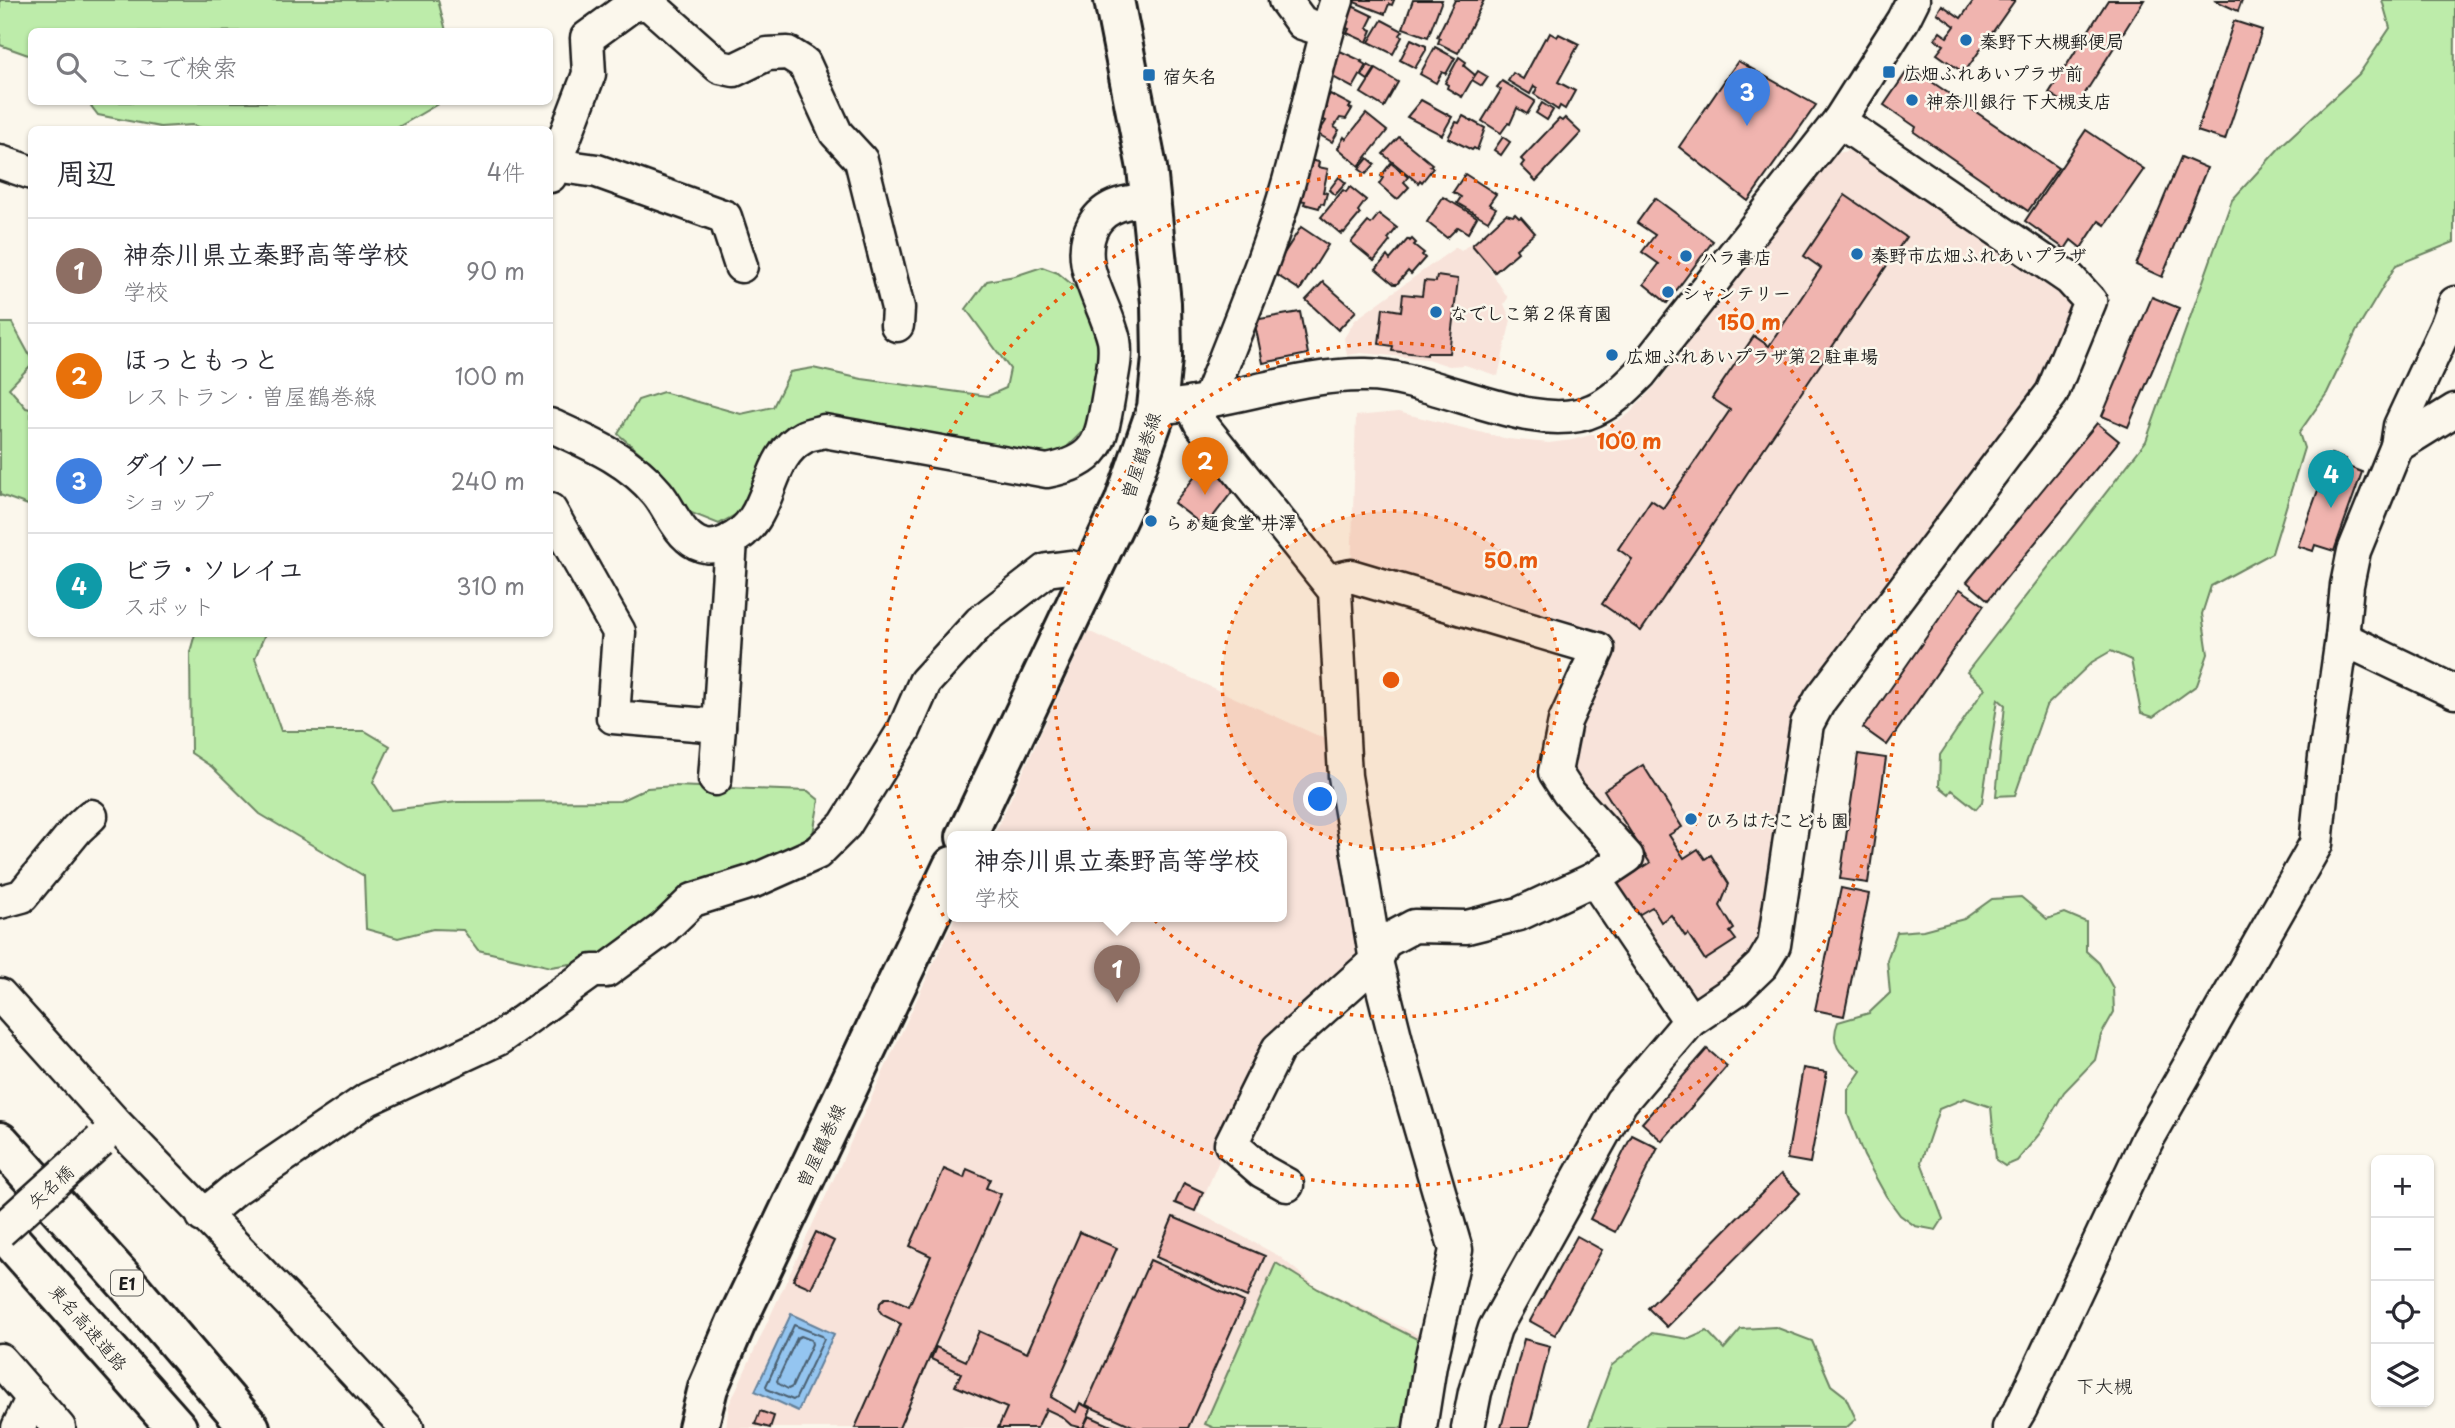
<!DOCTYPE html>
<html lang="ja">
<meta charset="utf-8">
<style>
:root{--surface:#fff;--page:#f7f7f7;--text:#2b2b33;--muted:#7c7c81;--line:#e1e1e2;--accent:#1f6fb2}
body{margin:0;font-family:"Playpen Sans","Klee One",sans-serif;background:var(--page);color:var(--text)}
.controls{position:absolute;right:21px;bottom:21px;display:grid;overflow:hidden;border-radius:10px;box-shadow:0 2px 5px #0004}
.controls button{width:63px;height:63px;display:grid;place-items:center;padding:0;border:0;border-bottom:2px solid var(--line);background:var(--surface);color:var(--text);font:35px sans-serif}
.you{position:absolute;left:1321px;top:800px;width:24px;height:24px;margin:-18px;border:5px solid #fff;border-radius:50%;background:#1a73e8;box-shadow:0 0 0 10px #1a73e833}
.badge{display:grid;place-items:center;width:46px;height:46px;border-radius:50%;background:var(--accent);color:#fff;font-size:23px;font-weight:700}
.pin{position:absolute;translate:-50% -58px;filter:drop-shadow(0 2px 4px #0008)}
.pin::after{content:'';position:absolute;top:37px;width:24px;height:21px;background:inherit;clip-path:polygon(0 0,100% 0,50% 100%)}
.popup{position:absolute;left:947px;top:831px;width:340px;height:91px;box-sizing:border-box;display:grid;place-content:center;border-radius:10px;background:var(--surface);filter:drop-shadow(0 2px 5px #0005);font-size:23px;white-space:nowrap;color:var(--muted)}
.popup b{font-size:26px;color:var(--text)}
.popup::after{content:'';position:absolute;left:50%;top:100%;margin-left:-14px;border:14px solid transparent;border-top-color:var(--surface)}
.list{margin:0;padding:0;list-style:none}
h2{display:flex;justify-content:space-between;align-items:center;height:91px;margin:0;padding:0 28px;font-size:30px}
h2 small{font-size:23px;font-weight:400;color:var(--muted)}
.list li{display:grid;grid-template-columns:46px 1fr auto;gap:21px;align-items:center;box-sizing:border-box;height:105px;padding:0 28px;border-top:2px solid var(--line)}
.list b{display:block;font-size:26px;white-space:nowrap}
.list p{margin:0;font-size:23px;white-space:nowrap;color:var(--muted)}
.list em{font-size:23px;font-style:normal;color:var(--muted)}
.icon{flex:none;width:38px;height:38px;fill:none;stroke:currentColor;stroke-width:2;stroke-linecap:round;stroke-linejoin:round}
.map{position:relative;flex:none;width:2455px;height:1428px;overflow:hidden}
.search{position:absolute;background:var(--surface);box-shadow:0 2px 5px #0004;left:28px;top:28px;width:525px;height:77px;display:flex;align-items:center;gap:18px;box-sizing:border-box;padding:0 24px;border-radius:10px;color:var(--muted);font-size:26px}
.panel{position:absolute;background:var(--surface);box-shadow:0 2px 5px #0004;left:28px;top:126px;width:525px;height:511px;border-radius:10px}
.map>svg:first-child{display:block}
.built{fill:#f8e3da}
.green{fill:#bdecaa;stroke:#6c8463;stroke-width:2}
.water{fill:#94c5f0;stroke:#64819b;stroke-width:2}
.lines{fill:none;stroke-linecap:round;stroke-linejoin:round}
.shore{stroke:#4c6071;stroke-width:2}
.building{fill:#f0b4af;stroke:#1c1c1c;stroke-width:2}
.minor-casing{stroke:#1c1c1c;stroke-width:37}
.major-casing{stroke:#1c1c1c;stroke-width:44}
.highway-casing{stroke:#1c1c1c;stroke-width:44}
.minor{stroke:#fbf7ec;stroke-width:32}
.major{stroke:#fbf7ec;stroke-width:38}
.highway{stroke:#fbf7ec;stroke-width:38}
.minor-bridge-casing{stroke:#1c1c1c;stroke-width:37;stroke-linecap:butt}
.minor-bridge{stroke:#fbf7ec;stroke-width:32}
.ring{fill:none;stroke:#e8590c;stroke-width:3.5;stroke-dasharray:3.5 7}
.poi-dot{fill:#1f6fb2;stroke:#fbf7ec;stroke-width:2.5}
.labels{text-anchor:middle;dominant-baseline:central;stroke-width:5;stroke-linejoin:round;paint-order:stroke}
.shield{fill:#fbf7ec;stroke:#5f5e5a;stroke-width:2}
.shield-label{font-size:16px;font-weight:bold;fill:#1c1c1c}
.poi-label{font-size:18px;font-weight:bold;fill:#1c1c1c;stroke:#fbf7ec;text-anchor:start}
.street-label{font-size:18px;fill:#1c1c1c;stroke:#fbf7ec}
.neighbourhood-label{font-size:19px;fill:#1c1c1c;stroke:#fbf7ec}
.centre{fill:#e8590c;stroke:#fbf7ec;stroke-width:3.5}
.ring-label{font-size:21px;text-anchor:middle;font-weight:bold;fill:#e8590c;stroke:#fbf7ec;stroke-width:5;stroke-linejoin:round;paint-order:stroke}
</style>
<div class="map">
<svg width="2455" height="1428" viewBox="0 0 2455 1428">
<rect width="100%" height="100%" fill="#fbf7ec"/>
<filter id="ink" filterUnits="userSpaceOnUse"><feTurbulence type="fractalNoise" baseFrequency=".0143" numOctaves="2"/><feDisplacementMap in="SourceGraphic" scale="14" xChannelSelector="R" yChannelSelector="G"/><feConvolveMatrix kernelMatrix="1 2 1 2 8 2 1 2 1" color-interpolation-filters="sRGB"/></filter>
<g filter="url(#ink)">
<g class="built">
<polygon points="1857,148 2061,291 2069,299 2071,315 2043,387 1793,720 1780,772 1759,940 1748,960 1700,999 1688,997 1606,881 1637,860 1581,788 1571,770 1578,727 1613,654 1351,576 1356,416 1398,412 1508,439 1549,443 1572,440 1598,433 1629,414 1656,385 1832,155"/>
<polygon points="1472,242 1508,298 1504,304 1511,320 1498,376 1465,365 1449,366 1427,359 1361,353 1347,355 1344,338 1355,320 1456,247 1461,251"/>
<polygon points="1088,631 1334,743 1368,958 1268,1047 1197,1212 1279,1256 1317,1287 1427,1339 1411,1428 726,1428 729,1405 955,917 1282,917 1282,837 993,837"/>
</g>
<g class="green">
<polygon points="0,0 438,0 446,31 32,32 31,56 0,45"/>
<polygon points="2382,0 2455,0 2454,242 2396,265 2356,332 2327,393 2299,433 2304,448 2272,553 2211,586 2202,614 2208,654 2197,685 2153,717 2141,713 2131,660 2111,651 2092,662 2046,706 2015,795 1996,796 2005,705 1998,699 1982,802 1976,809 1952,790 1949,794 1939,786 1940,755 1985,688 1967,672 2146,441 2232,200 2283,144 2359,74 2390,28"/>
<polygon points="88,102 441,102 395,129 208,130 192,125 160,127 98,115"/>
<polygon points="1042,267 1058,273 1081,292 1101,346 1088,426 1055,459 817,420 773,439 741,512 719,524 684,510 654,465 618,434 638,400 663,392 741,414 773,407 790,372 813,368 862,379 988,396 1006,388 1010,369 966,309 987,281 1015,276"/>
<polygon points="0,323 12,323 31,358 31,365 9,388 26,408 31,409 31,506 0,495"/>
<polygon points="195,634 265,634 255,658 281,731 365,731 390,746 373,782 391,810 457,802 620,801 647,788 674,786 808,791 819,800 813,834 783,851 673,896 609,958 551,967 478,950 463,930 433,929 398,938 366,929 364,876 260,814 212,767 191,753 190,652"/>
<path d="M2021 897 2047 919 2065 913 2086 922V951L2099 963 2113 988 2114 1012 2101 1035 2095 1060 2064 1092 2041 1132 2017 1161 2005 1166 1996 1160 1991 1107 1965 1098 1939 1109 1921 1162 1943 1219 1936 1230 1915 1226 1900 1215 1886 1196 1864 1156 1848 1115V1090L1861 1071C1844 1056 1828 1047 1838 1022L1869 1013 1890 993 1887 960 1897 932 1923 930 1964 919 1992 899Z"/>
<polygon points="1276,1263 1318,1289 1421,1341 1405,1428 1214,1428 1205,1424"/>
<polygon points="1775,1327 1812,1341 1831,1385 1845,1396 1856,1419 1846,1428 1588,1428 1611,1366 1652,1333 1689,1339 1707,1331 1724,1349 1741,1329"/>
</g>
<polygon class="water" points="791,1314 834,1334 798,1411 755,1391"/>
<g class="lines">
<g class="shore">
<polygon points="794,1325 822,1336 824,1339 796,1398 793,1400 767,1389 766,1386"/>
<polygon points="801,1336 811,1340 812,1344 792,1387 788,1389 779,1384 777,1381 797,1338"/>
</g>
</g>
<g class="building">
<polygon points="1355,0 1394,0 1392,5 1389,4 1385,14 1354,2"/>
<polygon points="1413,0 1442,0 1428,37 1403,28"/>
<polygon points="1455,0 1484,0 1458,53 1438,43 1440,38 1437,37"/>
<polygon points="1974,0 2015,0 1964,73 1937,54 1944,45 1935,39 1940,32 1947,37 1955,26 1937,13 1942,5 1961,18"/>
<polygon points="2108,0 2144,0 2075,109 2049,93"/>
<polygon points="2214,0 2242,0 2238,11"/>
<polygon points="1350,5 1373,16 1367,28 1372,30 1367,42 1347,33 1349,29 1344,27"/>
<polygon points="1382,20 1403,31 1400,35 1402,37 1393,54 1369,42"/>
<polygon points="2234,21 2262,30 2225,140 2197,131"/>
<polygon points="1550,33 1557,37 1559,34 1579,44 1558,82 1575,91 1565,109 1560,106 1558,110 1534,94 1537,88 1534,86 1530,94 1508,81 1513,73 1523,79 1545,38 1547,39"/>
<polygon points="1411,39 1426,46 1426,50 1415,68 1400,60"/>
<polygon points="1435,47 1455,58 1446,74 1442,72 1436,83 1420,74"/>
<polygon points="1340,51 1362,61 1361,62 1366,65 1353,88 1331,76 1333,73 1328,67 1333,52 1338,54"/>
<polygon points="1459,57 1466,62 1464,66 1475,75 1462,97 1447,88 1448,85 1445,83"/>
<polygon points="1738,61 1816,105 1748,201 1679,147"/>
<polygon points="1368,65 1375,69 1368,80 1362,76"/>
<polygon points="1910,67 2058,168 2028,211 1914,132 1916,127 1884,105"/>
<polygon points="1376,69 1398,82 1384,107 1361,93"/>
<polygon points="1478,71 1488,77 1482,86 1472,80"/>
<polygon points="1502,81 1535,101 1527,114 1517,108 1510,124 1508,123 1501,133 1482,121 1501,90 1497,87"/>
<polygon points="1330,94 1351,105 1349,108 1352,109 1346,119 1340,118 1334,127 1339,130 1332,142 1318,134 1326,121 1320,118 1326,108 1323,106"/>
<polygon points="1421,100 1452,117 1442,135 1407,117"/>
<polygon points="1542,103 1553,110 1547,120 1536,113"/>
<polygon points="1366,114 1387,131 1359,166 1338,148 1344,137 1346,139"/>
<polygon points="1463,116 1485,128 1477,150 1474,148 1472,150 1448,138 1456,122 1459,123"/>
<polygon points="1565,118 1581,133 1536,181 1521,166 1524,162 1521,159 1559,119 1562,121"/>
<polygon points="2086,130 2144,169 2105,225 2099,221 2081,248 2071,240 2065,249 2025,221"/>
<polygon points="1399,137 1432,164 1430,166 1433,168 1422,182 1420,180 1418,183 1383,154"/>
<polygon points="1503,137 1510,142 1501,155 1494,150"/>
<polygon points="2181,157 2207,168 2162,277 2136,265"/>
<polygon points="1368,158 1375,164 1366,174 1359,169"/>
<polygon points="1309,160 1319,162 1318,167 1328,169 1323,192 1327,193 1324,204 1321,203 1319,208 1304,204 1305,201 1299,200"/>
<polygon points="1391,163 1408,177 1404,182 1409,187 1399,198 1396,199 1379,184 1383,178 1381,176"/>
<polygon points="1465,174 1496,194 1489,204 1496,208 1488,221 1457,203 1461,197 1453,192"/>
<polygon points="1339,177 1346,183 1335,195 1329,190"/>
<polygon points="1350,187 1366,200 1358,211 1360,214 1344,233 1343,232 1341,234 1321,217 1343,190 1346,192"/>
<polygon points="1845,195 1906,237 1641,631 1602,604 1632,559 1618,549 1651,500 1663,508 1730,410 1712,398 1754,336 1769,346 1821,268 1804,256"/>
<polygon points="1443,197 1477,217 1468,233 1458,227 1447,238 1427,222"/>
<polygon points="1655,198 1713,241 1667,303 1644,284 1659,264 1642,252 1655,235 1637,223"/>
<polygon points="1379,214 1397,228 1388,239 1390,241 1374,261 1351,242 1368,222 1371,224"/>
<polygon points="1506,214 1513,216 1515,214 1519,218 1521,217 1535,233 1516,249 1518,252 1495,272 1472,245"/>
<polygon points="1301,227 1328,245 1300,290 1272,272"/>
<polygon points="1408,239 1410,241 1412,239 1416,243 1414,245 1424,253 1422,255 1425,258 1411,274 1408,271 1397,284 1394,284 1376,269 1387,256 1390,260"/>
<polygon points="1437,276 1458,279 1449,353 1427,353 1427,355 1392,351 1393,346 1379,344 1383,308 1401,311 1403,294 1422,296 1424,281 1436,282"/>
<polygon points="1323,282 1356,311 1338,330 1306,300"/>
<polygon points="2152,297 2179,308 2128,427 2102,416"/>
<polygon points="1300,312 1308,354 1263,363 1254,320"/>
<polygon points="2097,423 2119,441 1988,600 1967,582"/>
<polygon points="2331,454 2345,459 2343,465 2362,472 2334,551 2315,545 2313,551 2298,546"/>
<polygon points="1205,464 1235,488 1205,527 1174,503"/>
<polygon points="1960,589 1984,605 1887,745 1863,728"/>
<polygon points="1858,754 1886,758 1868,883 1840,879"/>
<polygon points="1643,765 1682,827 1669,835 1684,858 1698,849 1705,859 1711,855 1729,884 1720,906 1734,929 1730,932 1736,940 1705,960 1688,934 1685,936 1671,915 1661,922 1652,907 1635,917 1615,885 1650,863 1604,790"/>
<polygon points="1841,888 1869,894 1844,1016 1815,1010"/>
<polygon points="1707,1049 1727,1066 1662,1141 1642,1123"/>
<polygon points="1803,1068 1827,1072 1810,1163 1787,1159"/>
<polygon points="1632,1135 1658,1148 1615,1232 1590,1219"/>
<polygon points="944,1169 964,1178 967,1169 990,1179 986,1188 1001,1194 899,1428 855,1428 901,1324 883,1315 879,1310 880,1303 885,1298 892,1298 909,1306 931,1256 910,1246"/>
<polygon points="1781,1174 1800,1193 1667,1327 1648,1308"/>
<polygon points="1184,1183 1203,1192 1195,1211 1175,1203"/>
<polygon points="1173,1217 1265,1256 1247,1297 1156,1257"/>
<polygon points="816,1232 834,1241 811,1288 793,1280"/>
<polygon points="1080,1232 1117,1248 1051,1397 1076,1412 1080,1403 1091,1409 1083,1428 1071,1425 1061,1416 1046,1409 1037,1428 998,1428 1007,1408 955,1386 961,1373 931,1359 936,1347 966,1361 979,1331 1027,1353"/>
<polygon points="1577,1236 1602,1250 1555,1335 1530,1321"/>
<polygon points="1150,1260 1244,1302 1188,1428 1137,1428 1086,1405"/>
<polygon points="1524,1339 1550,1346 1529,1428 1501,1428"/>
<polygon points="760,1411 774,1416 770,1428 755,1424"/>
<polygon points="1089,1416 1116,1428 1083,1428"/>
</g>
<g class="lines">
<defs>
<g id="minor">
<polyline points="1285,0 1302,23 1327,31"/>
<polyline points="0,162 32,173"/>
<polyline points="554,165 597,171 725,217 741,266"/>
<polyline points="550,176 589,74 587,38 632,5 648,3 720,67 734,70 767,54 788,53 804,63 836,133 861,160 898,308 897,325"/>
<path d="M1208 402C1236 329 1268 256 1289 181 1306 121 1317 59 1337 0"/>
<polyline points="1191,404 1201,424 1335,591 1345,776 1376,961 1403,1068 1456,1250 1430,1365 1420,1428"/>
<path d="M1172 406C1237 400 1300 374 1366 375 1433 375 1535 438 1594 410 1612 402 1626 388 1640 374L1839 121 1903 20 1913 0"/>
<path d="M550 425C589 443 629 459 657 493 668 506 675 526 688 537 700 548 713 549 727 542 776 520 762 459 804 437 809 434 818 433 824 431L1047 471C1100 461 1101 440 1109 393 1112 375 1117 357 1114 340 1105 301 1072 262 1094 224 1106 204 1129 201 1150 200"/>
<polyline points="2397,446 2455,410"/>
<polyline points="550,510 619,632 613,717 719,726 731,540"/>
<polyline points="2342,638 2455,692"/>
<polyline points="715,779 719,726"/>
<polyline points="1594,879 1690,1021"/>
<polyline points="0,902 22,896 77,829 91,816"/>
<polyline points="0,995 116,1124 297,1310 407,1428"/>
<polyline points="1287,1185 1262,1171 1231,1144 1278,1049 1376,961 1384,942 1414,926 1467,927 1519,914 1594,879 1627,857 1568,792 1555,772 1565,721 1598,649 1351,576 1328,581"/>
<polyline points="203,1216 234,1190 368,1099 498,1039 593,971 606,971 663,929 693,900 754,881 817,853 845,825 904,730 925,682 980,622 1047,570 1070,567 1091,574"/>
<polyline points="0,1360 59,1428"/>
<polyline points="18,1428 33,1397"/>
<polyline points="1468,1428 1475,1392 1495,1328 1621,1102 1690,1021 1736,990 1762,965 1774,945 1807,724 1820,700 2052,393 2090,301 2070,279 1839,121"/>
<polyline points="2009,1428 2021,1408 2147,1140 2316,844 2325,757 2342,638 2347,585 2354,551 2397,446 2400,426 2446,327 2455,303"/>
</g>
<g id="major">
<polyline points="966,837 1124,503 1157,408 1162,358 1161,303 1147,168 1114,0"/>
<polyline points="698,1428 708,1388 736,1323 953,866"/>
</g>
<g id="highway">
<polyline points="0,1142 130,1287 250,1428"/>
<polyline points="0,1228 177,1428"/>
</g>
</defs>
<use href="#minor" class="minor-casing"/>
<use href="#major" class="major-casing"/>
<use href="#highway" class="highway-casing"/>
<use href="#minor" class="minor"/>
<use href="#major" class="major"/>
<use href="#highway" class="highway"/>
<defs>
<polyline id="minor-bridge" points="0,1231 100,1141"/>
</defs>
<use href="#minor-bridge" class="minor-bridge-casing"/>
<use href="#minor-bridge" class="minor-bridge"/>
</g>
</g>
<circle cx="1391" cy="680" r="169" fill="#e8590c" fill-opacity=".12"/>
<g class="ring">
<circle cx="1391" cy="680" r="169"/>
<circle cx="1391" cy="680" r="337"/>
<circle cx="1391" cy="680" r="506"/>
</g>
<g class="poi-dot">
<circle cx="1966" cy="40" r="7"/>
<rect x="1882" y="65" width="14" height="14" rx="3.5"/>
<rect x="1142" y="68" width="14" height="14" rx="3.5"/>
<circle cx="1912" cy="100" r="7"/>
<circle cx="1857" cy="254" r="7"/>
<circle cx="1686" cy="256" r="7"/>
<circle cx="1668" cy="292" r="7"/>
<circle cx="1436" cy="312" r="7"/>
<circle cx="1612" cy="355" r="7"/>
<circle cx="1151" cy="521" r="7"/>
<circle cx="1691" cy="819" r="7"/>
</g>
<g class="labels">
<rect class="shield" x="111" y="1270.5" width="32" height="25" rx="5"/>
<g class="shield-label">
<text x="127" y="1283">E1</text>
</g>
<g class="poi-label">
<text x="1980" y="40">秦野下大槻郵便局</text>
<text x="1903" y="72">広畑ふれあいプラザ前</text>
<text x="1163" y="75">宿矢名</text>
<text x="1926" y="100">神奈川銀行 下大槻支店</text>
<text x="1871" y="254">秦野市広畑ふれあいプラザ</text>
<text x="1700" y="256">ハラ書店</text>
<text x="1682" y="292">シャンテリー</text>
<text x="1450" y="312">なでしこ第２保育園</text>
<text x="1626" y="355">広畑ふれあいプラザ第２駐車場</text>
<text x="1165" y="521">らぁ麺食堂 井澤</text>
<text x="1705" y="819">ひろはたこども園</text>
</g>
<g class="street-label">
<text transform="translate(1140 455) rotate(-72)">曽屋鶴巻線</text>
<text transform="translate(820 1145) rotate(-65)">曽屋鶴巻線</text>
<text transform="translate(50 1186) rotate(-42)">矢名橋</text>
<text transform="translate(89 1327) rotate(49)">東名高速道路</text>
</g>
<g class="neighbourhood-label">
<text x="2104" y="1385">下大槻</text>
</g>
</g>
<circle cx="1391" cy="680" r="10" class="centre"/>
<g class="ring-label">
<text x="1749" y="330">150 m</text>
<text x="1629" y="449">100 m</text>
<text x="1511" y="568">50 m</text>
</g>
</svg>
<div class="controls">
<button>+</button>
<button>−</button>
<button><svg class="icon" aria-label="locate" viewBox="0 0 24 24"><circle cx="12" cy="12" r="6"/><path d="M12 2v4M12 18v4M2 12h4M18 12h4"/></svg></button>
<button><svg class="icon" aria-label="layers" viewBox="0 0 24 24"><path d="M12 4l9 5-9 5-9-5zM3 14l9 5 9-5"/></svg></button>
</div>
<div class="you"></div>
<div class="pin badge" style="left:1117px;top:1003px;background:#8d6e63">1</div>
<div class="popup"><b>神奈川県立秦野高等学校</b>学校</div>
<div class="pin badge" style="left:1205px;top:495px;background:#e8710a">2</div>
<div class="pin badge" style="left:1747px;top:126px;background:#3f7fe0">3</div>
<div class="pin badge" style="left:2331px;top:508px;background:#0f9aa8">4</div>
<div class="search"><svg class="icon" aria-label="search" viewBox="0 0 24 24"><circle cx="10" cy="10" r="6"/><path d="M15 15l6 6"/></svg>ここで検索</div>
<section class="panel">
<h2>周辺<small>4件</small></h2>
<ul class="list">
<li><span class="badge" style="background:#8d6e63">1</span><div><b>神奈川県立秦野高等学校</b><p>学校</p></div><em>90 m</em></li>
<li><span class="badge" style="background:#e8710a">2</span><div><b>ほっともっと</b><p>レストラン · 曽屋鶴巻線</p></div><em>100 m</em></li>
<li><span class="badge" style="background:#3f7fe0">3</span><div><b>ダイソー</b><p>ショップ</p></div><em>240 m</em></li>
<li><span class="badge" style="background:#0f9aa8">4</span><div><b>ビラ・ソレイユ</b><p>スポット</p></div><em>310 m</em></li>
</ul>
</section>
</div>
